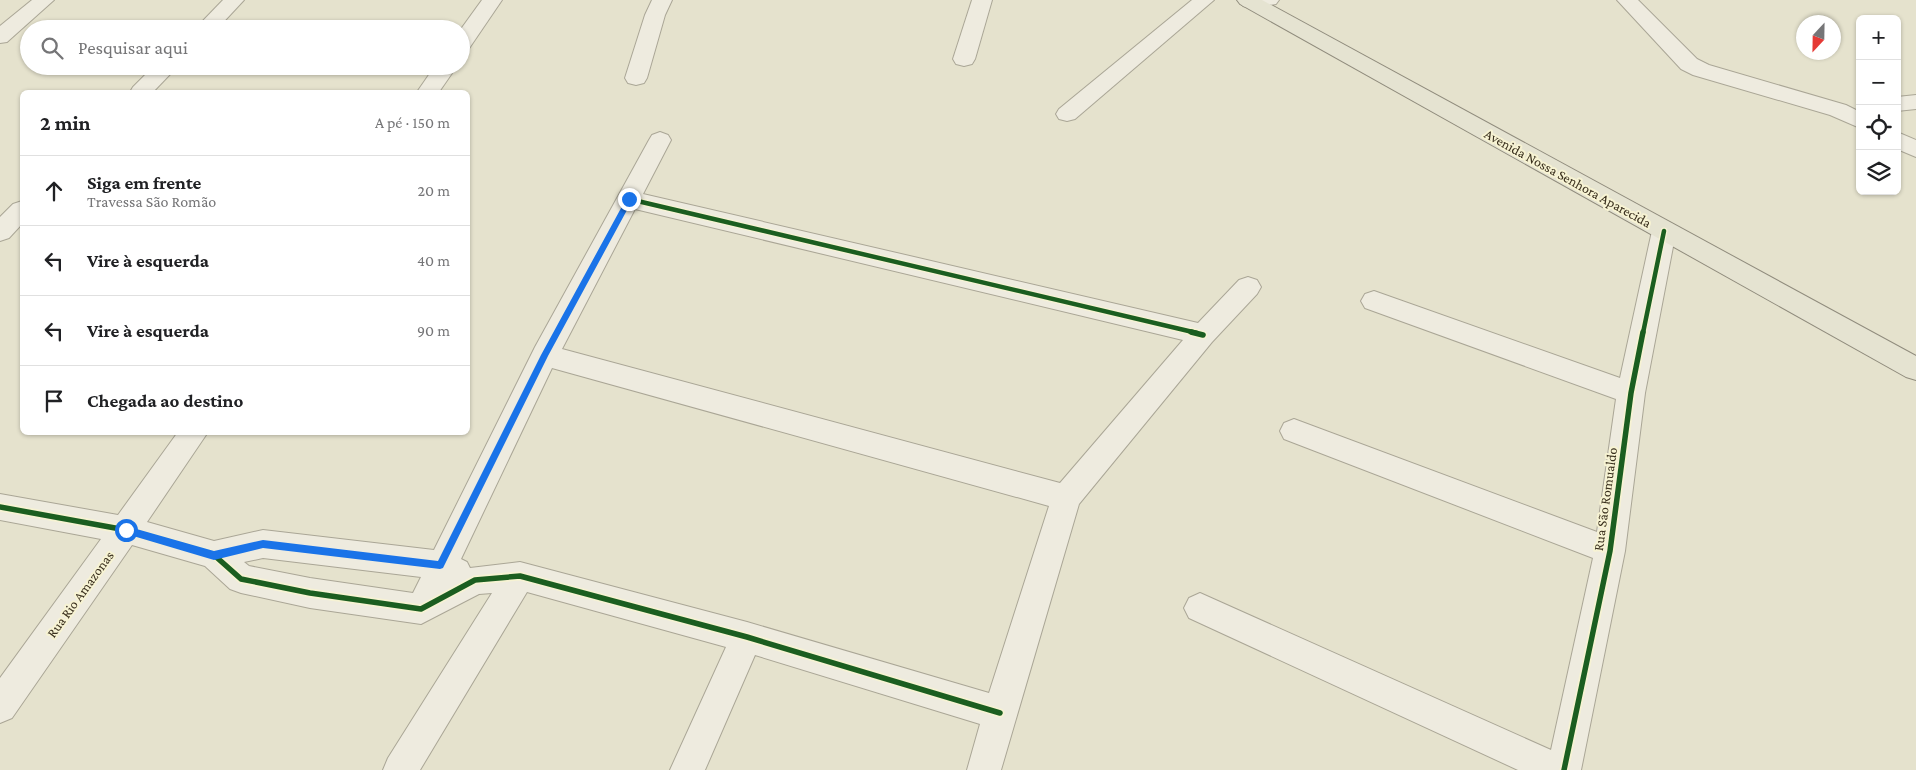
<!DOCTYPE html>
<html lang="pt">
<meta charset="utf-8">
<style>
:root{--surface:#fff;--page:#f6f6f6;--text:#202124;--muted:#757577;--line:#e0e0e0}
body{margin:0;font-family:"Crimson Pro",serif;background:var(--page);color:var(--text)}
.controls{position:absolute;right:15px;top:15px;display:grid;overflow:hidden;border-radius:8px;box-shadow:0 1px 4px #0004}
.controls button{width:45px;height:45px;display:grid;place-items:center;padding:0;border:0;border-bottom:1px solid var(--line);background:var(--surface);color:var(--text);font:25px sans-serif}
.compass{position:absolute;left:1796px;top:15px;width:45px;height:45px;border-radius:50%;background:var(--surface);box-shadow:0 1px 4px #0004;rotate:202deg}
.stop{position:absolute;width:15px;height:15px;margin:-11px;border:4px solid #1a73e8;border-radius:50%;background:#fff}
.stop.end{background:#1a73e8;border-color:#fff;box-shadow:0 1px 5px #0008}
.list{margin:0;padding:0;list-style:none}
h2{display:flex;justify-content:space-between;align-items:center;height:65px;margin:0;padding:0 20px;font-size:21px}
h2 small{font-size:16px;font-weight:400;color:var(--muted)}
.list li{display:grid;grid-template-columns:32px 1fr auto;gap:15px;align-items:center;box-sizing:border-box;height:70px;padding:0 20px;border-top:1px solid var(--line)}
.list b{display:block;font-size:19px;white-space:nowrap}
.list p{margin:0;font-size:16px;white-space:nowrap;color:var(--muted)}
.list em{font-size:16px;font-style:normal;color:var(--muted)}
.icon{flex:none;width:28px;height:28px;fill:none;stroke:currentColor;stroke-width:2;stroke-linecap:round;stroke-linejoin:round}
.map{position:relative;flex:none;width:1916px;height:770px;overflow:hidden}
.search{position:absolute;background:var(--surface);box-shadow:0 1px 4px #0004;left:20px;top:20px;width:450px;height:55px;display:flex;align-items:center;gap:12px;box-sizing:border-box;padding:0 18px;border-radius:28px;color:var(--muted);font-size:19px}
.panel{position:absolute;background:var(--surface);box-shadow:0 1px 4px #0004;left:20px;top:90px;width:450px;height:345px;border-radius:8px}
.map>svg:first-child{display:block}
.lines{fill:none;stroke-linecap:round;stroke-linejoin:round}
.minor-casing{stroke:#aaa696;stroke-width:2}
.major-casing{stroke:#908c7d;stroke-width:2}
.minor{fill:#eeebdf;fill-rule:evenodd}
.major{fill:#e5e3d1;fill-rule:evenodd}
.cycleway-far1-casing{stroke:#f7f3d3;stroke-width:7}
.cycleway-casing{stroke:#f7f3d3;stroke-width:9}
.cycleway-far1{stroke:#1b5e20;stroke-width:4.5}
.cycleway{stroke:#1b5e20;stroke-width:5.5}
.route{fill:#1a73e8}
.labels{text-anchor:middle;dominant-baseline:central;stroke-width:4;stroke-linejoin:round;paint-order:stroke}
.street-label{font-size:14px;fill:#3a301e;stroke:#f7f3d3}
</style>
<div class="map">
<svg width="1916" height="770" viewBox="0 0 1916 770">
<rect width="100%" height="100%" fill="#e5e2cd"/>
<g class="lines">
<defs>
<g id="minor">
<polygon points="32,0 54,0 7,42 0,43 0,26"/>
<polygon points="223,0 244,0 217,29 195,29"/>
<polygon points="482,0 502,0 468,50 461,51 461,29"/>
<polygon points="652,0 672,0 665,15 647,78 644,83 636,85 628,83 625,78 645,15"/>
<polygon points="972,0 992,0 975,59 972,64 964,66 956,64 953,59"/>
<polygon points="1192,0 1214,0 1075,119 1067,121 1059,119 1056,114 1059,109"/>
<polygon points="1241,0 1279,0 1276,4 1250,8 1243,6 1240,2"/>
<polygon points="1617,0 1638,0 1697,59 1709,65 1846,105 1860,112 1860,128 1830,115 1693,75 1681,69"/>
<polygon points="154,66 178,66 153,92 130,92 133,87"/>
<polygon points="435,66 457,66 439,92 417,92"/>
<polygon points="1916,95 1916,109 1897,111 1897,97"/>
<path d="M660 132 668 135 671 140 643 194 1198 323 1239 280 1248 277 1257 280 1261 287 1257 294 1212 342 1079 504 1001 770H967L980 724 755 655 705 770H670L726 647 527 592 420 770H383L388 758 492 593 479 594 421 624 310 608 241 593 230 589 205 566 132 545 12 718 0 723V678L101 539 0 520V494L118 515 178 432H208L147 522 214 541 263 530 434 550 535 347 649 140 652 135ZM635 209 1183 340 1060 483 562 349ZM552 368 1049 506 989 693 747 622 520 562 470 568 467 562 461 559ZM263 558 421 577 413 593 310 578 249 566 244 562Z"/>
<polygon points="1897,132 1916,140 1916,157 1897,149"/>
<polygon points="22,201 22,224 9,238 0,241 0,217 13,204"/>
<polygon points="1664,222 1673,225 1676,231 1645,393 1625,551 1581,770 1518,770 1189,618 1184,608 1189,598 1200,593 1551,750 1593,558 1284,439 1280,431 1284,423 1294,419 1597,532 1616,399 1365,308 1361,301 1365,294 1374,291 1620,378 1652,231 1655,225"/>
</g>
<polygon id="major" points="1237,0 1262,0 1916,356 1916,380 1906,377 1240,4"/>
</defs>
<use href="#minor" class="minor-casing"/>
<use href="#major" class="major-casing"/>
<use href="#minor" class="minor"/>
<use href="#major" class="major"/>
<defs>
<g id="cycleway-far1">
<polyline points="629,199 1197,333"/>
<polyline points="1643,333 1664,231"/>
</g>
<g id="cycleway">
<polyline points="1191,332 1203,335"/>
<polyline points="0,507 126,530 214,555 241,579 310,593 421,609 475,580 520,576 747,637 1000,713"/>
<polyline points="1564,770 1610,551 1631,393 1643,332"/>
</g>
</defs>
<use href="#cycleway-far1" class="cycleway-far1-casing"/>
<use href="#cycleway" class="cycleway-casing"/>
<use href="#cycleway-far1" class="cycleway-far1"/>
<use href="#cycleway" class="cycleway"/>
</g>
<polygon class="route" points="629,196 633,199 548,356 443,568 440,569 263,548 214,560 123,533 122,530 126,526 214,551 263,540 438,561 541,355 626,199"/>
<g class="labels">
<g class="street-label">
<text transform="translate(1568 178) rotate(29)">Avenida Nossa Senhora Aparecida</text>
<text transform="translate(1605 499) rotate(-82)">Rua São Romualdo</text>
<text transform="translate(80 594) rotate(-54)">Rua Rio Amazonas</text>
</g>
</g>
</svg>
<div class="controls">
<button>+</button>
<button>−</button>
<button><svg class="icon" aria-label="locate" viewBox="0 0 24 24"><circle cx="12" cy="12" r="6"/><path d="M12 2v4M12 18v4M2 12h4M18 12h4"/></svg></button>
<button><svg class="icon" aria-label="layers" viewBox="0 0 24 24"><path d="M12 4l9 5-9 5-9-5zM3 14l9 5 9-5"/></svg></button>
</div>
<svg class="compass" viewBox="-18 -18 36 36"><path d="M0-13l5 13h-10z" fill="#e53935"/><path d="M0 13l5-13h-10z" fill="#757577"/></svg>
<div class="stop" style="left:126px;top:530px"></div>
<div class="stop end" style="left:629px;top:199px"></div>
<div class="search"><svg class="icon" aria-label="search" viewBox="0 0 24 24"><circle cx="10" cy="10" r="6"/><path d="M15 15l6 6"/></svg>Pesquisar aqui</div>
<section class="panel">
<h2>2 min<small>A pé · 150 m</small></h2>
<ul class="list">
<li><svg class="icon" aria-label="ahead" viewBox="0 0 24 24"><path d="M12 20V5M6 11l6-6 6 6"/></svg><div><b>Siga em frente</b><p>Travessa São Romão</p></div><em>20 m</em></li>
<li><svg class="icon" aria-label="left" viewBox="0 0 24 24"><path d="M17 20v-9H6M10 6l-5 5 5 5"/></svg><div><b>Vire à esquerda</b></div><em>40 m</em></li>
<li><svg class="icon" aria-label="left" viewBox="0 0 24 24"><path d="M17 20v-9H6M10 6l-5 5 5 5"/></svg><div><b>Vire à esquerda</b></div><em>90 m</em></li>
<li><svg class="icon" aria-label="arrive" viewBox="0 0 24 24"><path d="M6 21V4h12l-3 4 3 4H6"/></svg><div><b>Chegada ao destino</b></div></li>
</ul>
</section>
</div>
